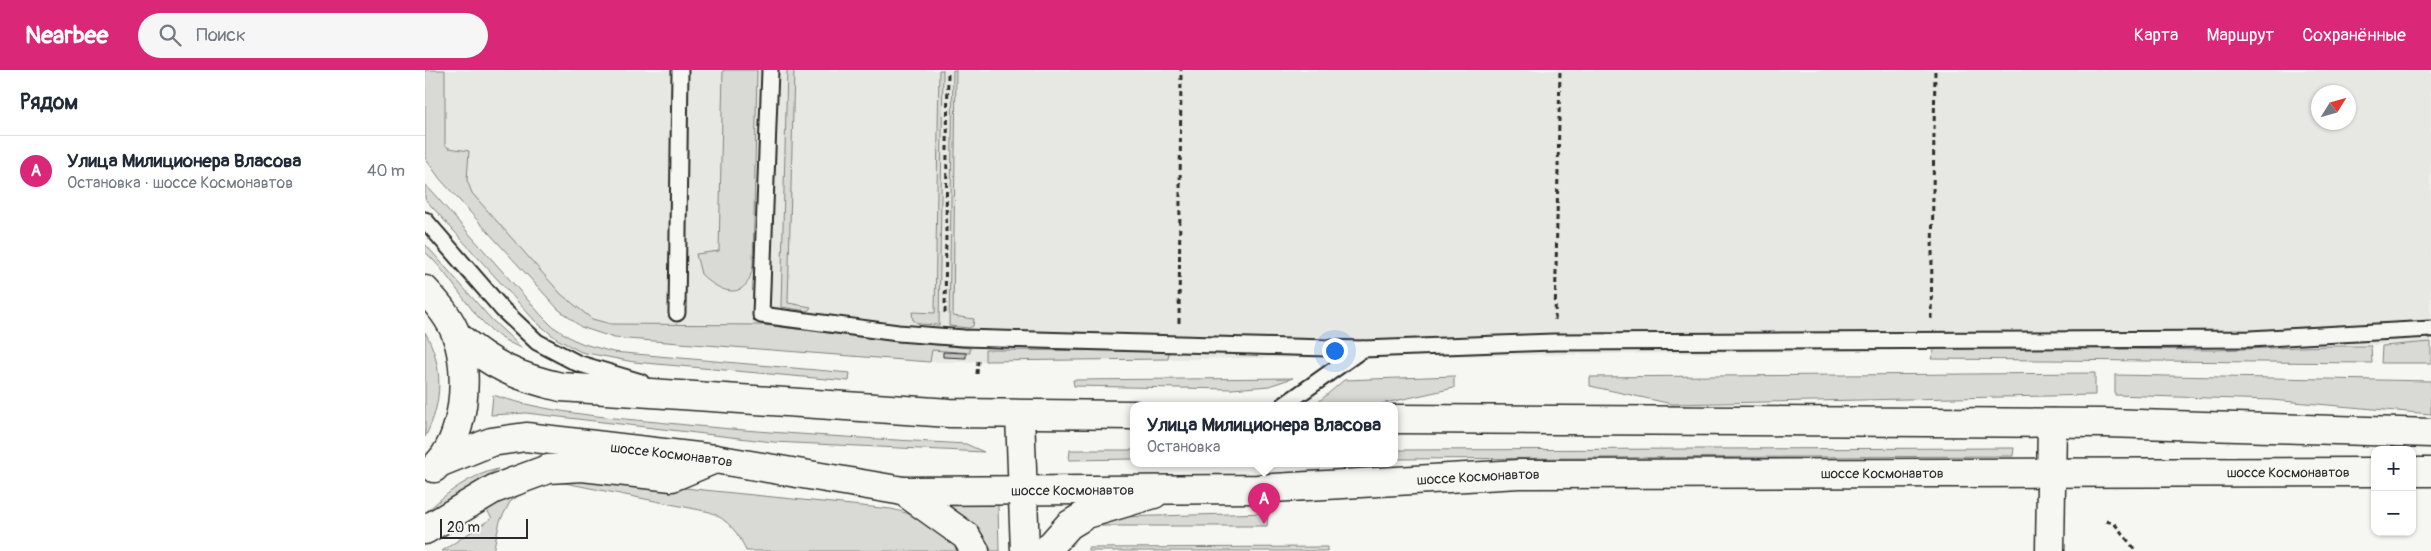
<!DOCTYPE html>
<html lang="ru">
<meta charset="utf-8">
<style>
:root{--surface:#fff;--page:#f6f6f7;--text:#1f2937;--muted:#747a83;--line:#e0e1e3;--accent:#db2777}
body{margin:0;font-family:Pangolin,sans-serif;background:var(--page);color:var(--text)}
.controls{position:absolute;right:15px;bottom:15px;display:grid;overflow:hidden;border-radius:10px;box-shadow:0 1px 4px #0004}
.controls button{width:45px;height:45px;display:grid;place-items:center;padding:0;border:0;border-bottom:1px solid var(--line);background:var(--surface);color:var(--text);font:25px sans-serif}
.compass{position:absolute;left:1886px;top:15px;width:45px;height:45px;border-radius:50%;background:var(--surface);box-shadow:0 1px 4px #0004;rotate:53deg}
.scale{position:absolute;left:15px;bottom:12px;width:88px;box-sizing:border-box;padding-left:5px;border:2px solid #2b2b2b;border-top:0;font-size:14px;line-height:18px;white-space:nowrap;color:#2b2b2b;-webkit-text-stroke:4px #f6f6f2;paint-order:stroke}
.you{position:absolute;left:909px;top:280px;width:18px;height:18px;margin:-12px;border:4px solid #fff;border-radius:50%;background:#1a73e8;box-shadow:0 0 0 8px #1a73e833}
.badge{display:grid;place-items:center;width:32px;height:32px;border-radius:50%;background:var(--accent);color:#fff;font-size:16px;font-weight:700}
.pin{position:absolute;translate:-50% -41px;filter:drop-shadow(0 1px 2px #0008)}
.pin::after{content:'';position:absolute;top:26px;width:18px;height:15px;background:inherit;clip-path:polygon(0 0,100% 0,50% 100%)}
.popup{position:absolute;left:705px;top:332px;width:268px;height:65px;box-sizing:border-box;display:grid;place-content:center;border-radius:10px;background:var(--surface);filter:drop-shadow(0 1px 4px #0005);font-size:16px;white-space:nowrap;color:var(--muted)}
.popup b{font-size:19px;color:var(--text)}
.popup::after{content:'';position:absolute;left:50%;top:100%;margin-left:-10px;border:10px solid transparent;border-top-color:var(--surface)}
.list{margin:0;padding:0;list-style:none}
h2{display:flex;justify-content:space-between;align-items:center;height:65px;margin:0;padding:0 20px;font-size:21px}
h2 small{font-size:16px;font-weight:400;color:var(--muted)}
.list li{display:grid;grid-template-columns:32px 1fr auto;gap:15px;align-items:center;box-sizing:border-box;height:70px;padding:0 20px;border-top:1px solid var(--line)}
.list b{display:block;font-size:19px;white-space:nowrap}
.list p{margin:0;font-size:16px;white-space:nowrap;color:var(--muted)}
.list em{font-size:16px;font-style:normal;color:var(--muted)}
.icon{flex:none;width:28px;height:28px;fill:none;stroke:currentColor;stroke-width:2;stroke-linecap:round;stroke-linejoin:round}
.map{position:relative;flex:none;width:2006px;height:481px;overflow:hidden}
header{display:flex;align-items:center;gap:30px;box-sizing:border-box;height:70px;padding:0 25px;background:var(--accent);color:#fff}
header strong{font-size:24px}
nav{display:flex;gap:28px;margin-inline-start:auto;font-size:18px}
.search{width:350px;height:45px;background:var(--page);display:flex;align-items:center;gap:12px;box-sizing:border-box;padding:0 18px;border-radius:28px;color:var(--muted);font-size:19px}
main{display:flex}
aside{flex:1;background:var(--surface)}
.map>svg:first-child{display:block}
.built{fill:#e7e7e3;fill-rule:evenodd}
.green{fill:#d9d9d5;stroke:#828280}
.building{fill:#c3c3c0;stroke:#2b2b2b}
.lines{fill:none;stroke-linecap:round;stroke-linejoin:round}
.service-casing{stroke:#2b2b2b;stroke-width:19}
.minor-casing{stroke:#2b2b2b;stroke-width:31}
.secondary-casing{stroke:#2b2b2b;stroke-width:31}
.primary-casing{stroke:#2b2b2b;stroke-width:31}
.path{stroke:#2b2b2b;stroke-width:3;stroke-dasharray:5 4;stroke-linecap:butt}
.service{stroke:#f6f6f2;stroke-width:15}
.minor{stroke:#f6f6f2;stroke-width:28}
.secondary{stroke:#f6f6f2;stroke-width:28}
.primary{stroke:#f6f6f2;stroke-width:28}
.labels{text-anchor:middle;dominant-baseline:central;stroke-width:4;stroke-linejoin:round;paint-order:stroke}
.street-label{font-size:14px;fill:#2b2b2b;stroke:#f6f6f2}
</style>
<header>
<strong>Nearbee</strong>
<div class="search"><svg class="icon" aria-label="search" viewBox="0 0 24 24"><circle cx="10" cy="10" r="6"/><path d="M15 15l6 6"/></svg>Поиск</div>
<nav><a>Карта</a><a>Маршрут</a><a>Сохранённые</a></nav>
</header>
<main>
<aside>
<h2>Рядом<small></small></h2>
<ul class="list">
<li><span class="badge">A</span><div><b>Улица Милиционера Власова</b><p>Остановка · шоссе Космонавтов</p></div><em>40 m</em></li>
</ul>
</aside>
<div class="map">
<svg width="2006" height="481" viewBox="0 0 2006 481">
<rect width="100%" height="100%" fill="#f6f6f2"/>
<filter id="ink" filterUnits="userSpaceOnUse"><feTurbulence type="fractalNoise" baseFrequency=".02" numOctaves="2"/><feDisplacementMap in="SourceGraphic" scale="10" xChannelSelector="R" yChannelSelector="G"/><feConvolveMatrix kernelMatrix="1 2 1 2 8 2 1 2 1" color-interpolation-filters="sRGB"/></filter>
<g filter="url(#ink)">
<path class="built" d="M0 0H2006V274L505 292 189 268 156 257 133 239 5 95 0 88ZM1894 22H1924V52H1894Z"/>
<g class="green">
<polygon points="0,0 20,0 20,75 24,78 44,81 42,110 47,123 136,224 167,249 186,254 339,255 461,270 545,278 545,283 507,280 505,292 189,268 156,257 133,239 15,109 0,88"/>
<path d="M298 0H332L328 196C322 232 296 224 276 204L271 184 294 181Z"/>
<polygon points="362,0 369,0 363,233 386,237 383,241 356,237"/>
<polygon points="514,0 518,0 514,255 494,254 488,250 487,242 510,243"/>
<polygon points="528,0 531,0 528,246 549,249 548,256 544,258 524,256"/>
<polygon points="0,114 117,246 127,256 147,269 159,274 188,282 425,303 424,311 209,292 156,282 132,269 111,252 0,129"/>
<path d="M0 174 66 249 97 278C51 263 34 212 0 182Z"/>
<path d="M0 262C19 296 18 333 0 367Z"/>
<polygon points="2006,272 2006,293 1956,293 1957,276"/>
<polygon points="1904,276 1946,276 1947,293 1506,289 1510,277 1790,280"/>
<polygon points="560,280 744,281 743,289 560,291"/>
<polygon points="1670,303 1670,325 1247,334 1165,316 1165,307"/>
<polygon points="1690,305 2006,311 2006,344 1846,330 1690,325"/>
<polygon points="1029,306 1029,318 951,335 891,334 919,310"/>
<polygon points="868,308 844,316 807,319 649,316 648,310"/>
<path d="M68 325C121 342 176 347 232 352 335 363 438 368 541 374L559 382 348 372 101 343 66 345Z"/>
<polygon points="1589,378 1588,386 969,389 969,380"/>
<polygon points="645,380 709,380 709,389 644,390"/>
<path d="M73 399 0 443C23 422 43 406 73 399Z"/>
<path d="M161 408 466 439C495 445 515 459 535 481H321C315 464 302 449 285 442L140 413H124L100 421 85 432 75 451 68 481H17L67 448 61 439 111 413Z"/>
<polygon points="518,432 573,435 574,481 567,481 552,461"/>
<polygon points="843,443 842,456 676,456 693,447"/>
<polygon points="902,477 902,481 663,481 663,478"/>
</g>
<polygon class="building" points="518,282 541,283 541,288 518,287"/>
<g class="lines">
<defs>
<g id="service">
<polyline points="345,0 336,245 473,263 539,268 938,279 1129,272 1825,269 2006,259"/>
<polyline points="0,150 78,240 112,272 152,293 216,312"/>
<polyline points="252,243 255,0"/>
<polyline points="859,335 938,279"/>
</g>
<polyline id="minor" points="1625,481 1627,353"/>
<g id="secondary">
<polyline points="595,345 600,481"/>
<polyline points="478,421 541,466 550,481"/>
<polyline points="0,460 69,419 123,399 157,397 247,407 290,389"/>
<polyline points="621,481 644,455 662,444 729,424"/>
</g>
<g id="primary">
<path d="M0 220C13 234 26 249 32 267 45 304 40 370 9 398"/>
<path d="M32 266C68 296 92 307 136 317L525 343 709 345"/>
<polyline points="969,349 1681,353 2006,363"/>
<path id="s1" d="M14 393 66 372 101 367 290 389 478 421 832 419 1094 404 1950 402"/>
<polyline points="1987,402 2006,402"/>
</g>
</defs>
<use href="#service" class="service-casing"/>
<use href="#minor" class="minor-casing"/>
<use href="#secondary" class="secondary-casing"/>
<use href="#primary" class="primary-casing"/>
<g class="path">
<polyline points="520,243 523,0"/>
<polyline points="1506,249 1510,0"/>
<polyline points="1130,250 1135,0"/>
<polyline points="754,253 756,0"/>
<polyline points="552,304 553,291"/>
<polyline points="1681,451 1689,453 1711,481"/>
</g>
<use href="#service" class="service"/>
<use href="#minor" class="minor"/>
<use href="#secondary" class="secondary"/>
<use href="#primary" class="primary"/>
</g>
</g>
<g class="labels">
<g class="street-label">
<text stroke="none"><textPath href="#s1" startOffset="238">шоссе Космонавтов</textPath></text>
<text stroke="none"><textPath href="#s1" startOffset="1858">шоссе Космонавтов</textPath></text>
<text stroke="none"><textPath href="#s1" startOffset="1452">шоссе Космонавтов</textPath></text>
<text stroke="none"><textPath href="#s1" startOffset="1048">шоссе Космонавтов</textPath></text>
<text stroke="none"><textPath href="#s1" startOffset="642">шоссе Космонавтов</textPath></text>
</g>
</g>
</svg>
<div class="controls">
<button>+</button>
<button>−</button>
</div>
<svg class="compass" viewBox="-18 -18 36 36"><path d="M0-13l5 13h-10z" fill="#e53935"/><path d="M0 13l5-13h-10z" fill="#747a83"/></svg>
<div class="scale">20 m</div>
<div class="you"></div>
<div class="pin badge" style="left:839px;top:454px">A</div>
<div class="popup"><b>Улица Милиционера Власова</b>Остановка</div>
</div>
</main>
